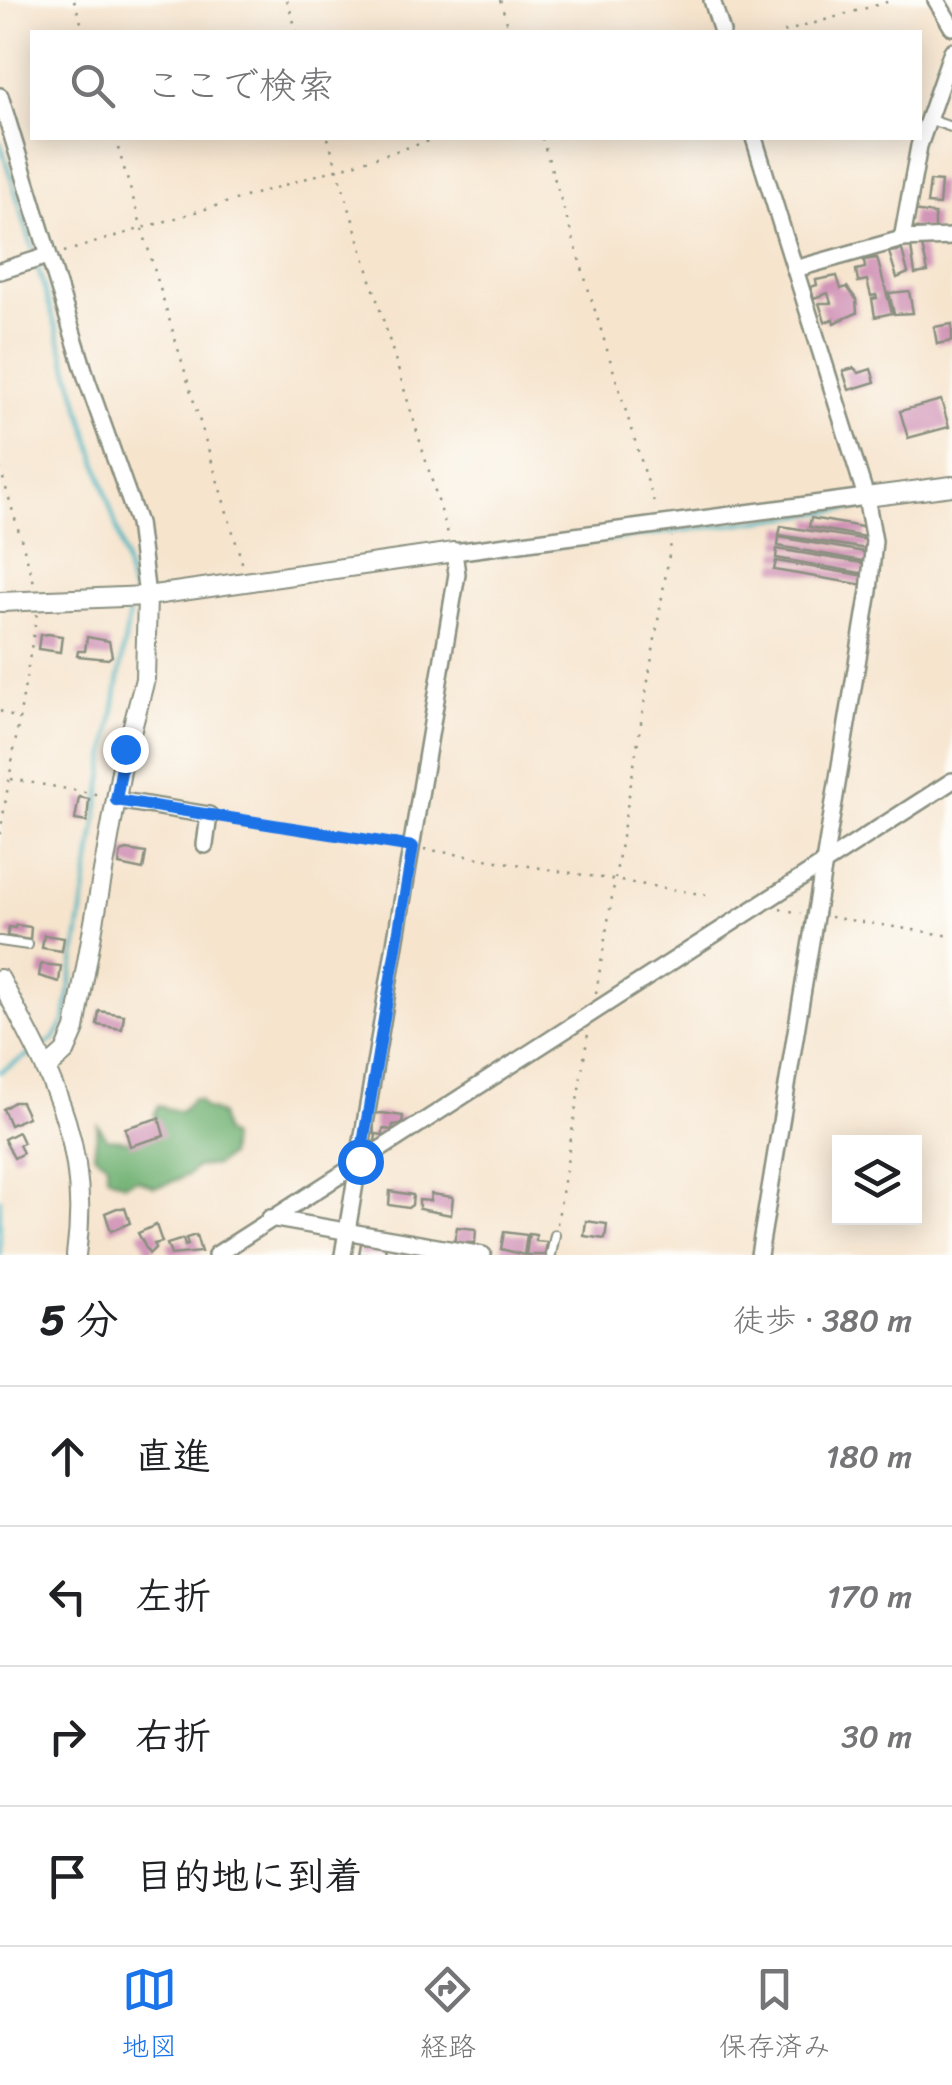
<!DOCTYPE html>
<html lang="ja">
<meta charset="utf-8">
<style>
:root{--surface:#fff;--page:#f2f2f2;--text:#202124;--muted:#757577;--line:#e0e0e0;--accent:#1a73e8}
body{margin:0;font-family:Sriracha,"Klee One",sans-serif;background:var(--page);color:var(--text)}
.controls{position:absolute;right:30px;bottom:30px;display:grid;overflow:hidden;border-radius:0px;box-shadow:0 5px 25px #0003}
.controls button{width:90px;height:90px;display:grid;place-items:center;padding:0;border:0;border-bottom:2px solid var(--line);background:var(--surface);color:var(--text);font:50px sans-serif}
.stop{position:absolute;width:30px;height:30px;margin:-22px;border:8px solid #1a73e8;border-radius:50%;background:#fff}
.stop.end{background:#1a73e8;border-color:#fff;box-shadow:0 2px 10px #0008}
.list{margin:0;padding:0;list-style:none}
h2{display:flex;justify-content:space-between;align-items:center;height:130px;margin:0;padding:0 40px;font-size:42px}
h2 small{font-size:32px;font-weight:400;color:var(--muted)}
.list li{display:grid;grid-template-columns:65px 1fr auto;gap:30px;align-items:center;box-sizing:border-box;height:140px;padding:0 40px;border-top:2px solid var(--line)}
.list b{display:block;font-size:38px;white-space:nowrap}
.list em{font-size:32px;font-style:normal;color:var(--muted)}
.icon{flex:none;width:55px;height:55px;fill:none;stroke:currentColor;stroke-width:2;stroke-linecap:round;stroke-linejoin:round}
.map{position:relative;flex:none;width:952px;height:1255px;overflow:hidden}
.search{position:absolute;background:var(--surface);box-shadow:0 5px 25px #0003;left:30px;right:30px;top:30px;height:110px;display:flex;align-items:center;gap:25px;box-sizing:border-box;padding:0 35px;border-radius:0px;color:var(--muted);font-size:38px}
.sheet{height:690px;background:var(--surface)}
nav{display:flex;justify-content:space-around;align-items:center;box-sizing:border-box;height:140px;border-top:2px solid var(--line);background:var(--surface);font-size:28px;color:var(--muted)}
nav a{display:grid;justify-items:center;gap:5px}
nav .on{color:var(--accent)}
.map>svg:first-child{display:block}
.forest{fill:#72b275;stroke:#487854;stroke-width:2.5}
.lines{fill:none;stroke-linecap:round;stroke-linejoin:round}
.stream{stroke:#45b3c0;stroke-width:4}
.building{fill:#cf8fb4}
.service-casing{stroke:#8a9080;stroke-width:12}
.minor-casing{stroke:#8a9080;stroke-width:20}
.tertiary-casing{stroke:#8a9080;stroke-width:22}
.path{stroke:#8a9080;stroke-width:2.5;stroke-dasharray:2.5 8;stroke-linecap:butt}
.service{stroke:#fff;stroke-width:8}
.minor{stroke:#fff;stroke-width:15}
.tertiary{stroke:#fff;stroke-width:18}
.route{stroke:#1a73e8;stroke-width:12}
</style>
<div class="map">
<svg width="952" height="1255" viewBox="0 0 952 1255">
<rect width="100%" height="100%" fill="#fdfcf7"/>
<filter id="ink" filterUnits="userSpaceOnUse"><feTurbulence type="fractalNoise" baseFrequency=".01" numOctaves="2"/><feDisplacementMap in="SourceGraphic" scale="20" xChannelSelector="R" yChannelSelector="G"/><feConvolveMatrix kernelMatrix="1 2 1 2 8 2 1 2 1" color-interpolation-filters="sRGB"/></filter>
<filter id="wash" filterUnits="userSpaceOnUse"><feTurbulence type="fractalNoise" baseFrequency=".0048" numOctaves="4" result="noise"/><feDisplacementMap in="SourceGraphic" scale="40" xChannelSelector="R" yChannelSelector="G"/><feGaussianBlur stdDeviation="2.25" result="paint"/><feColorMatrix in="noise" values="0 0 0 0 0 0 0 0 0 0 0 0 0 0 0 0 0 1.4 0 .05"/><feComposite in="paint" operator="in"/></filter>
<g filter="url(#wash)">
<rect width="100%" height="100%" fill="#f6e4cd"/>
<polygon class="forest" points="192,1099 199,1100 204,1108 220,1114 224,1133 230,1137 228,1156 216,1165 196,1167 188,1175 164,1185 154,1187 137,1179 124,1184 107,1176 107,1164 94,1154 98,1125 107,1138 135,1142 157,1125 154,1116 158,1106 181,1112"/>
<g class="lines">
<g class="stream">
<polyline points="0,142 35,256"/>
<polyline points="37,265 120,539 132,591"/>
<polyline points="873,505 952,496"/>
<polyline points="462,559 864,507"/>
<polyline points="43,1046 54,1039 65,1020 131,601"/>
<polyline points="0,1072 30,1054"/>
<polyline points="0,1198 0,1255"/>
</g>
</g>
<g id="blocks">
<g class="building">
<polygon points="930,181 941,182 939,205 927,204"/>
<polygon points="912,211 935,214 935,231 910,228"/>
<polygon points="922,246 928,272 915,274 911,247"/>
<polygon points="902,250 908,273 897,278 889,252"/>
<polygon points="877,258 892,313 875,317 872,299 877,298 876,295 871,296 867,280 858,282 856,270 865,268 864,260"/>
<polygon points="837,276 841,289 847,287 856,299 857,313 834,323 833,319 825,322 819,303 831,303 828,293 814,298 810,287 817,285 816,280"/>
<polygon points="909,291 913,313 894,314 889,293"/>
<polygon points="952,324 952,341 937,344 934,327"/>
<polygon points="854,368 859,373 871,369 875,382 849,390 843,371"/>
<polygon points="941,400 949,427 908,438 900,411"/>
<polygon points="811,518 867,528 865,537 809,527"/>
<polygon points="781,526 868,540 867,549 779,535"/>
<polygon points="779,537 870,553 868,562 778,546"/>
<polygon points="777,549 868,564 866,574 776,558"/>
<polygon points="776,561 865,576 864,585 774,570"/>
<polygon points="48,634 62,636 60,652 38,649 40,635"/>
<polygon points="87,637 109,641 112,656 108,659 77,656 78,651 85,651"/>
<polygon points="79,797 89,799 87,822 75,820"/>
<polygon points="127,850 146,853 143,870 119,865 121,852"/>
<polygon points="16,925 31,927 30,940 7,936 9,927 15,928"/>
<polygon points="44,935 64,938 62,951 42,948"/>
<polygon points="41,964 61,966 59,982 39,976"/>
<polygon points="99,1011 124,1015 122,1029 97,1025"/>
<polygon points="14,1102 21,1102 28,1117 10,1125 3,1109"/>
<polygon points="382,1113 403,1116 402,1124 393,1125 392,1130 383,1129 383,1135 376,1134 375,1142 369,1141 370,1133 374,1134 373,1114"/>
<polygon points="159,1118 164,1136 130,1146 125,1128"/>
<polygon points="18,1132 23,1143 19,1145 23,1153 14,1158 4,1139"/>
<polygon points="390,1191 413,1195 412,1205 408,1208 389,1205"/>
<polygon points="431,1194 453,1197 451,1215 419,1209 419,1200 430,1201"/>
<polygon points="117,1208 125,1208 130,1223 111,1231 105,1213"/>
<polygon points="586,1221 607,1224 605,1239 584,1236"/>
<polygon points="156,1225 162,1242 154,1244 155,1248 149,1254 138,1233"/>
<polygon points="457,1227 476,1229 475,1243 454,1243"/>
<polygon points="504,1232 527,1235 524,1255 501,1249"/>
<polygon points="529,1234 536,1235 536,1241 547,1242 545,1255 526,1255"/>
<polygon points="196,1235 201,1252 171,1255 167,1244 183,1239 185,1246 188,1245 186,1238"/>
<polygon points="361,1243 385,1245 386,1255 359,1255"/>
</g>
</g>
</g>
<g filter="url(#ink)">
<use href="#blocks" fill-opacity="0" stroke="#8a9080" stroke-width="2.5"/>
<g class="lines">
<defs>
<g id="service">
<polyline points="928,119 951,127"/>
<polyline points="0,941 28,945"/>
<polyline points="551,1255 555,1235"/>
</g>
<g id="minor">
<polyline points="712,0 722,32"/>
<polyline points="936,0 952,27"/>
<polyline points="0,96 87,380 138,523 147,596"/>
<polyline points="754,138 866,497 874,541 869,591 759,1255"/>
<polyline points="902,239 919,146 952,51"/>
<polyline points="795,269 902,239 952,237"/>
<polyline points="0,271 48,256"/>
<polyline points="116,800 209,815 205,845"/>
<polyline points="270,1218 483,1255"/>
<polyline points="216,1255 952,781"/>
<polyline points="343,1255 457,574 454,552 866,497"/>
</g>
<g id="tertiary">
<polyline points="866,497 952,486"/>
<polyline points="0,602 147,596 454,552"/>
<path d="M0 979C50 1075 92 1142 76 1255"/>
<polyline points="46,1069 65,1052 75,1029 121,771 145,679 147,596"/>
</g>
</defs>
<use href="#service" class="service-casing"/>
<use href="#minor" class="minor-casing"/>
<use href="#tertiary" class="tertiary-casing"/>
<g class="path">
<polyline points="74,0 84,32"/>
<polyline points="287,0 297,32"/>
<polyline points="500,0 510,32"/>
<polyline points="784,32 894,0"/>
<polyline points="115,138 244,569"/>
<polyline points="328,138 449,537"/>
<polyline points="542,138 656,509"/>
<polyline points="64,252 439,138"/>
<polyline points="0,468 35,586"/>
<polyline points="0,711 18,719"/>
<polyline points="11,779 101,795"/>
<polyline points="221,816 396,844"/>
<polyline points="0,834 37,613"/>
<polyline points="424,849 713,896"/>
<polyline points="780,909 801,913"/>
<polyline points="830,917 952,936"/>
<polyline points="596,993 672,537"/>
<polyline points="557,1224 588,1034"/>
</g>
<use href="#service" class="service"/>
<use href="#minor" class="minor"/>
<use href="#tertiary" class="tertiary"/>
</g>
</g>
<g class="lines" filter="url(#ink)">
<polyline class="route" points="125,749 116,800 413,847 360,1161"/>
</g>
</svg>
<div class="controls">
<button><svg class="icon" aria-label="layers" viewBox="0 0 24 24"><path d="M12 4l9 5-9 5-9-5zM3 14l9 5 9-5"/></svg></button>
</div>
<div class="stop" style="left:360px;top:1161px"></div>
<div class="stop end" style="left:125px;top:749px"></div>
<div class="search"><svg class="icon" aria-label="search" viewBox="0 0 24 24"><circle cx="10" cy="10" r="6"/><path d="M15 15l6 6"/></svg>ここで検索</div>
</div>
<section class="sheet">
<h2>5 分<small>徒歩 · 380 m</small></h2>
<ul class="list">
<li><svg class="icon" aria-label="ahead" viewBox="0 0 24 24"><path d="M12 20V5M6 11l6-6 6 6"/></svg><div><b>直進</b></div><em>180 m</em></li>
<li><svg class="icon" aria-label="left" viewBox="0 0 24 24"><path d="M17 20v-9H6M10 6l-5 5 5 5"/></svg><div><b>左折</b></div><em>170 m</em></li>
<li><svg class="icon" aria-label="right" viewBox="0 0 24 24"><path d="M7 20v-9h11M14 6l5 5-5 5"/></svg><div><b>右折</b></div><em>30 m</em></li>
<li><svg class="icon" aria-label="arrive" viewBox="0 0 24 24"><path d="M6 21V4h12l-3 4 3 4H6"/></svg><div><b>目的地に到着</b></div></li>
</ul>
</section>
<nav>
<a class="on"><svg class="icon" aria-label="map" viewBox="0 0 24 24"><path d="M3 6l6-2 6 2 6-2v14l-6 2-6-2-6 2zM9 4v14M15 6v14"/></svg>地図</a>
<a><svg class="icon" aria-label="directions" viewBox="0 0 24 24"><path d="M12 3l9 9-9 9-9-9zM9 14v-3h6M13 9l2 2-2 2"/></svg>経路</a>
<a><svg class="icon" aria-label="saved" viewBox="0 0 24 24"><path d="M7 4h10v16l-5-4-5 4z"/></svg>保存済み</a>
</nav>
